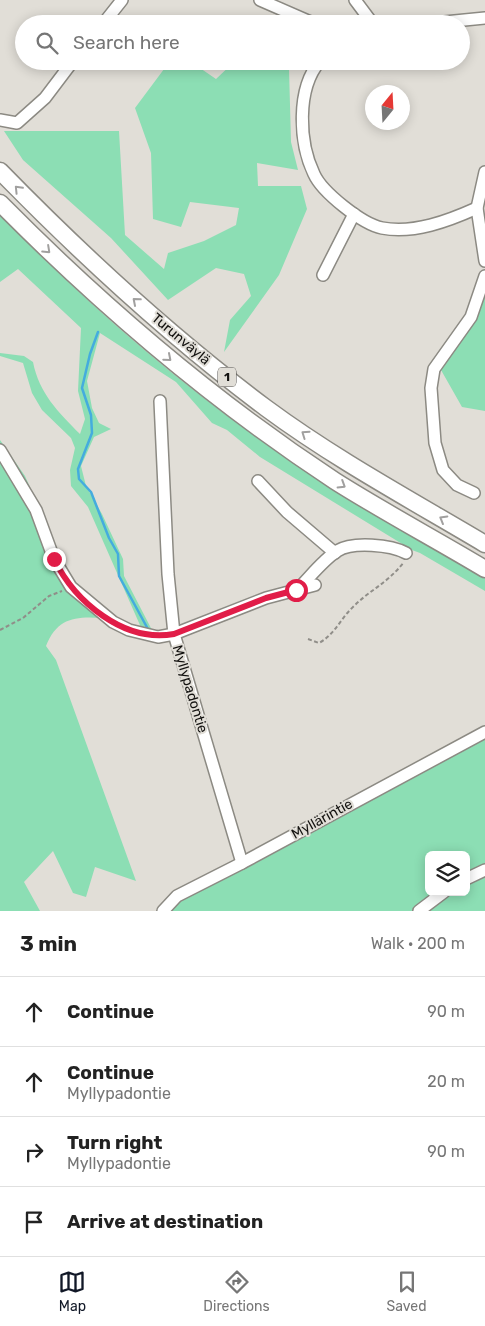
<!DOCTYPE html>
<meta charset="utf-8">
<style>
:root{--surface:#fff;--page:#f2f2f2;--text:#222;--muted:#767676;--line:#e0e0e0;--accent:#111827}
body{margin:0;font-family:Rubik,sans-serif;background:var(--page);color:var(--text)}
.controls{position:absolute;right:15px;bottom:15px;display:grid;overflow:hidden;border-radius:8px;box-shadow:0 2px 12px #0003}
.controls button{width:45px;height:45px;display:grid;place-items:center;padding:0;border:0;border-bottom:1px solid var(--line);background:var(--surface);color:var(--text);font:25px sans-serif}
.compass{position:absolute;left:365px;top:85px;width:45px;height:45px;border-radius:50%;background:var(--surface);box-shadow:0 2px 12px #0003;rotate:18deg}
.stop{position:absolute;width:15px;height:15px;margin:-11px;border:4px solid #e11d48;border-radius:50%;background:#fff}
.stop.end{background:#e11d48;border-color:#fff;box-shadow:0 1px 5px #0008}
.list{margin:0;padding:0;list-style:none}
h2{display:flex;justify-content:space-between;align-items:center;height:65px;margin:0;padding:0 20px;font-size:21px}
h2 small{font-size:16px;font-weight:400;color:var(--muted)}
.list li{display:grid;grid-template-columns:32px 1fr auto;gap:15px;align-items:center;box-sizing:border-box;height:70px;padding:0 20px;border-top:1px solid var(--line)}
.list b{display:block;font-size:19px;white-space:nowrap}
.list p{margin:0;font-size:16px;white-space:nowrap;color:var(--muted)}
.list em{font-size:16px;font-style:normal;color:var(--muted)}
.icon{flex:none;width:28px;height:28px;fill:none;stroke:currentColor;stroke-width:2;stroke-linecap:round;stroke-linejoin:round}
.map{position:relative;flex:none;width:485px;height:911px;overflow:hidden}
.search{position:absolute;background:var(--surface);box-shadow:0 2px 12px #0003;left:15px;right:15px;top:15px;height:55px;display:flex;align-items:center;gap:12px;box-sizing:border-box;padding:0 18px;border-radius:28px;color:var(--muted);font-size:19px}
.sheet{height:345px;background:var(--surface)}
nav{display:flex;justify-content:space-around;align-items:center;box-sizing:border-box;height:70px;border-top:1px solid var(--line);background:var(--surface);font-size:14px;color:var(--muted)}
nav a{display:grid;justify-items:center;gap:2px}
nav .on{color:var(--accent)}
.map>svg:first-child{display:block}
.green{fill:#8cdeb4;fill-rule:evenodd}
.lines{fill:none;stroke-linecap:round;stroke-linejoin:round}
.stream{stroke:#44acde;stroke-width:2.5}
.minor-casing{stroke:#8c8a83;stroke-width:14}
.highway-casing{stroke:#8c8a83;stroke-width:19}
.path{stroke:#908e89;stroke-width:2;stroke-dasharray:4 2.5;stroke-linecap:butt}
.minor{stroke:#fff;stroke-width:11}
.highway{stroke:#fff;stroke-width:16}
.oneway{stroke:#a1a09f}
.route{stroke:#e11d48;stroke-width:6}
.labels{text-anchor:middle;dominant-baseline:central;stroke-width:4;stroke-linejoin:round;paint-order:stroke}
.shield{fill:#e1ded7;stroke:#514f4c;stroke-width:1}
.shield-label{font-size:12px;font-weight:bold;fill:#131210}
.street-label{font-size:14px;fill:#131210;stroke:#e1ded7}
</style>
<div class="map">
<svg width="485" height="911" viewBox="0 0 485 911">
<rect width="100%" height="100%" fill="#e1ded7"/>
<g class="green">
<polygon points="170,61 194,61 197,66 216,79 235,61 273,61 289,68 291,142 298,170 257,163 258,186 301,186 307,209 279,275 224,352 230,320 251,296 244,274 216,268 168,300 111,238 23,160 4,131 119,131 125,235 164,269 168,253 204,241 236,225 239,208 190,202 181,227 153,219 151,153 135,108"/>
<path d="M0 213C93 312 199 401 312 475 368 512 427 544 485 577V591L420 553 412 550 260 457 227 430 212 423 176 382 100 333 87 381 92 408 99 423 111 429 94 437 81 466 86 486 102 514 123 559 124 576 153 632H143L88 507 71 486 70 470 75 448 71 438 42 410 32 393 23 363 0 356V353L24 356 33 362C39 393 58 412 80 434L85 419 78 391 81 328 18 269 0 282Z"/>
<polygon points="485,295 485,411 462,407 441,370 478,316"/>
<path d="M0 440 25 476 41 512 64 572 103 618C75 616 57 618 46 646L56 660 136 881 95 867 86 897 73 893 53 851 24 882 40 911H0Z"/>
<path d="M485 735V911H168L181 899ZM429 855H466V892H429Z"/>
</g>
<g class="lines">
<polyline class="stream" points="98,332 90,354 82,388 91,415 92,433 78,469 79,479 91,492 109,538 118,554 119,576 149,631"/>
<defs>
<g id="minor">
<polyline points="260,0 315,24"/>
<polyline points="355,0 373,24"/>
<polyline points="103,24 122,0"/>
<polyline points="424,24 485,18"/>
<path d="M320 61C296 89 299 143 314 174 322 192 362 224 382 228 414 234 448 221 477 208"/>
<polyline points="0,120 17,123 45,98 73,61"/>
<polyline points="485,172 477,208 485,261"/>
<polyline points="323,275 354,214"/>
<polyline points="160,401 168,574 174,634 266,598 315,585"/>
<polyline points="0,450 36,510 54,559 71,587 113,622 129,630 158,637 174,634 242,863"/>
<polyline points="258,481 287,512 335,553"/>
<polyline points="474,493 457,485 443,470 435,443 431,388 434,369 471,317 485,276"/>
<path d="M298 589C310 577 323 560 337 551 353 541 391 545 406 553"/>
<polyline points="466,879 485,870"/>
<polyline points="163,911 177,896 242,863 485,732"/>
<polyline points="419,911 444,892"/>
</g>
<g id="highway">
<path d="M0 171C83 256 171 337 266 408 335 459 411 500 485 544"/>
<path d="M0 203C102 306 213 401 335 481 384 512 435 539 485 569"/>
</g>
</defs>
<use href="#minor" class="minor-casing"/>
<use href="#highway" class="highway-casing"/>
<g class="path">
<polyline points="0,630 23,618 49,596 62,591"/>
<path d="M308 639 319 643C334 635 340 620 351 609 369 590 387 584 404 562"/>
</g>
<use href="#minor" class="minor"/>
<use href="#highway" class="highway"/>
</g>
<defs><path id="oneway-chevron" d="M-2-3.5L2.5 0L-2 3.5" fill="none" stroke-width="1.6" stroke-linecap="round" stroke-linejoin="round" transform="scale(1.25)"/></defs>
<g class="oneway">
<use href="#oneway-chevron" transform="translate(18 189) rotate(-134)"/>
<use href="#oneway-chevron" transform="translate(47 250) rotate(43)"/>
<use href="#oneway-chevron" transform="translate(136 301) rotate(-139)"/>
<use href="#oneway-chevron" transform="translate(168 358) rotate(41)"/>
<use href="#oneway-chevron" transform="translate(305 434) rotate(-145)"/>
<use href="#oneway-chevron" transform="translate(342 485) rotate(32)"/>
<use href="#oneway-chevron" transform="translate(443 519) rotate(-150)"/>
</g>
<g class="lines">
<path class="route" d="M54 559C75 602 124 643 174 634L266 598 296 590"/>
</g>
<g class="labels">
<rect class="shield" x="218" y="367.5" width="18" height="19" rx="4"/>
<g class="shield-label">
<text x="227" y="377">1</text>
</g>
<g class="street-label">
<text transform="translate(181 339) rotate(40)">Turunväylä</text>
<text transform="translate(190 689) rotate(73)">Myllypadontie</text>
<text transform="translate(322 819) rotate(-29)">Myllärintie</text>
</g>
</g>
</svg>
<div class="controls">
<button><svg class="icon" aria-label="layers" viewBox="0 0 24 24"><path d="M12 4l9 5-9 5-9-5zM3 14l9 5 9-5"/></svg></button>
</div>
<svg class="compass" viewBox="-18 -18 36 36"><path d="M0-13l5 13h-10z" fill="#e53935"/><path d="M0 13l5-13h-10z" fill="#767676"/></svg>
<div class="stop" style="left:296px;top:590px"></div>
<div class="stop end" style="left:54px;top:559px"></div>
<div class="search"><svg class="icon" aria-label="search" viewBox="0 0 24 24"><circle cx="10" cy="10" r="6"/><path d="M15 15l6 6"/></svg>Search here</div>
</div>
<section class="sheet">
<h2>3 min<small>Walk · 200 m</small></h2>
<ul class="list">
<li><svg class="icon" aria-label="ahead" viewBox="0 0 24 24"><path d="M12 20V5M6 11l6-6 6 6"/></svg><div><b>Continue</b></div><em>90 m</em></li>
<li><svg class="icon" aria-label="ahead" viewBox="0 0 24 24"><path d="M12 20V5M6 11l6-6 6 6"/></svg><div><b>Continue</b><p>Myllypadontie</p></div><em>20 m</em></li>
<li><svg class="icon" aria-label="right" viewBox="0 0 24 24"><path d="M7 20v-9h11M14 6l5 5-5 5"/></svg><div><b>Turn right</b><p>Myllypadontie</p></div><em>90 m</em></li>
<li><svg class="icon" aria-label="arrive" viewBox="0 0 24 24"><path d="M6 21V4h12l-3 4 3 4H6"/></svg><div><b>Arrive at destination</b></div></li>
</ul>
</section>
<nav>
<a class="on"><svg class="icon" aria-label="map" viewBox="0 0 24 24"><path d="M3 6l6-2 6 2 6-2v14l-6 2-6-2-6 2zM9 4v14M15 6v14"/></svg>Map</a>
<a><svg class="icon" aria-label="directions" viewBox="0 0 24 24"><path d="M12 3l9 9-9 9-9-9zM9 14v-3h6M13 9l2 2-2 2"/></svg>Directions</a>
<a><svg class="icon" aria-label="saved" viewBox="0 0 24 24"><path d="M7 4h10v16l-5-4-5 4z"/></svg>Saved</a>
</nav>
